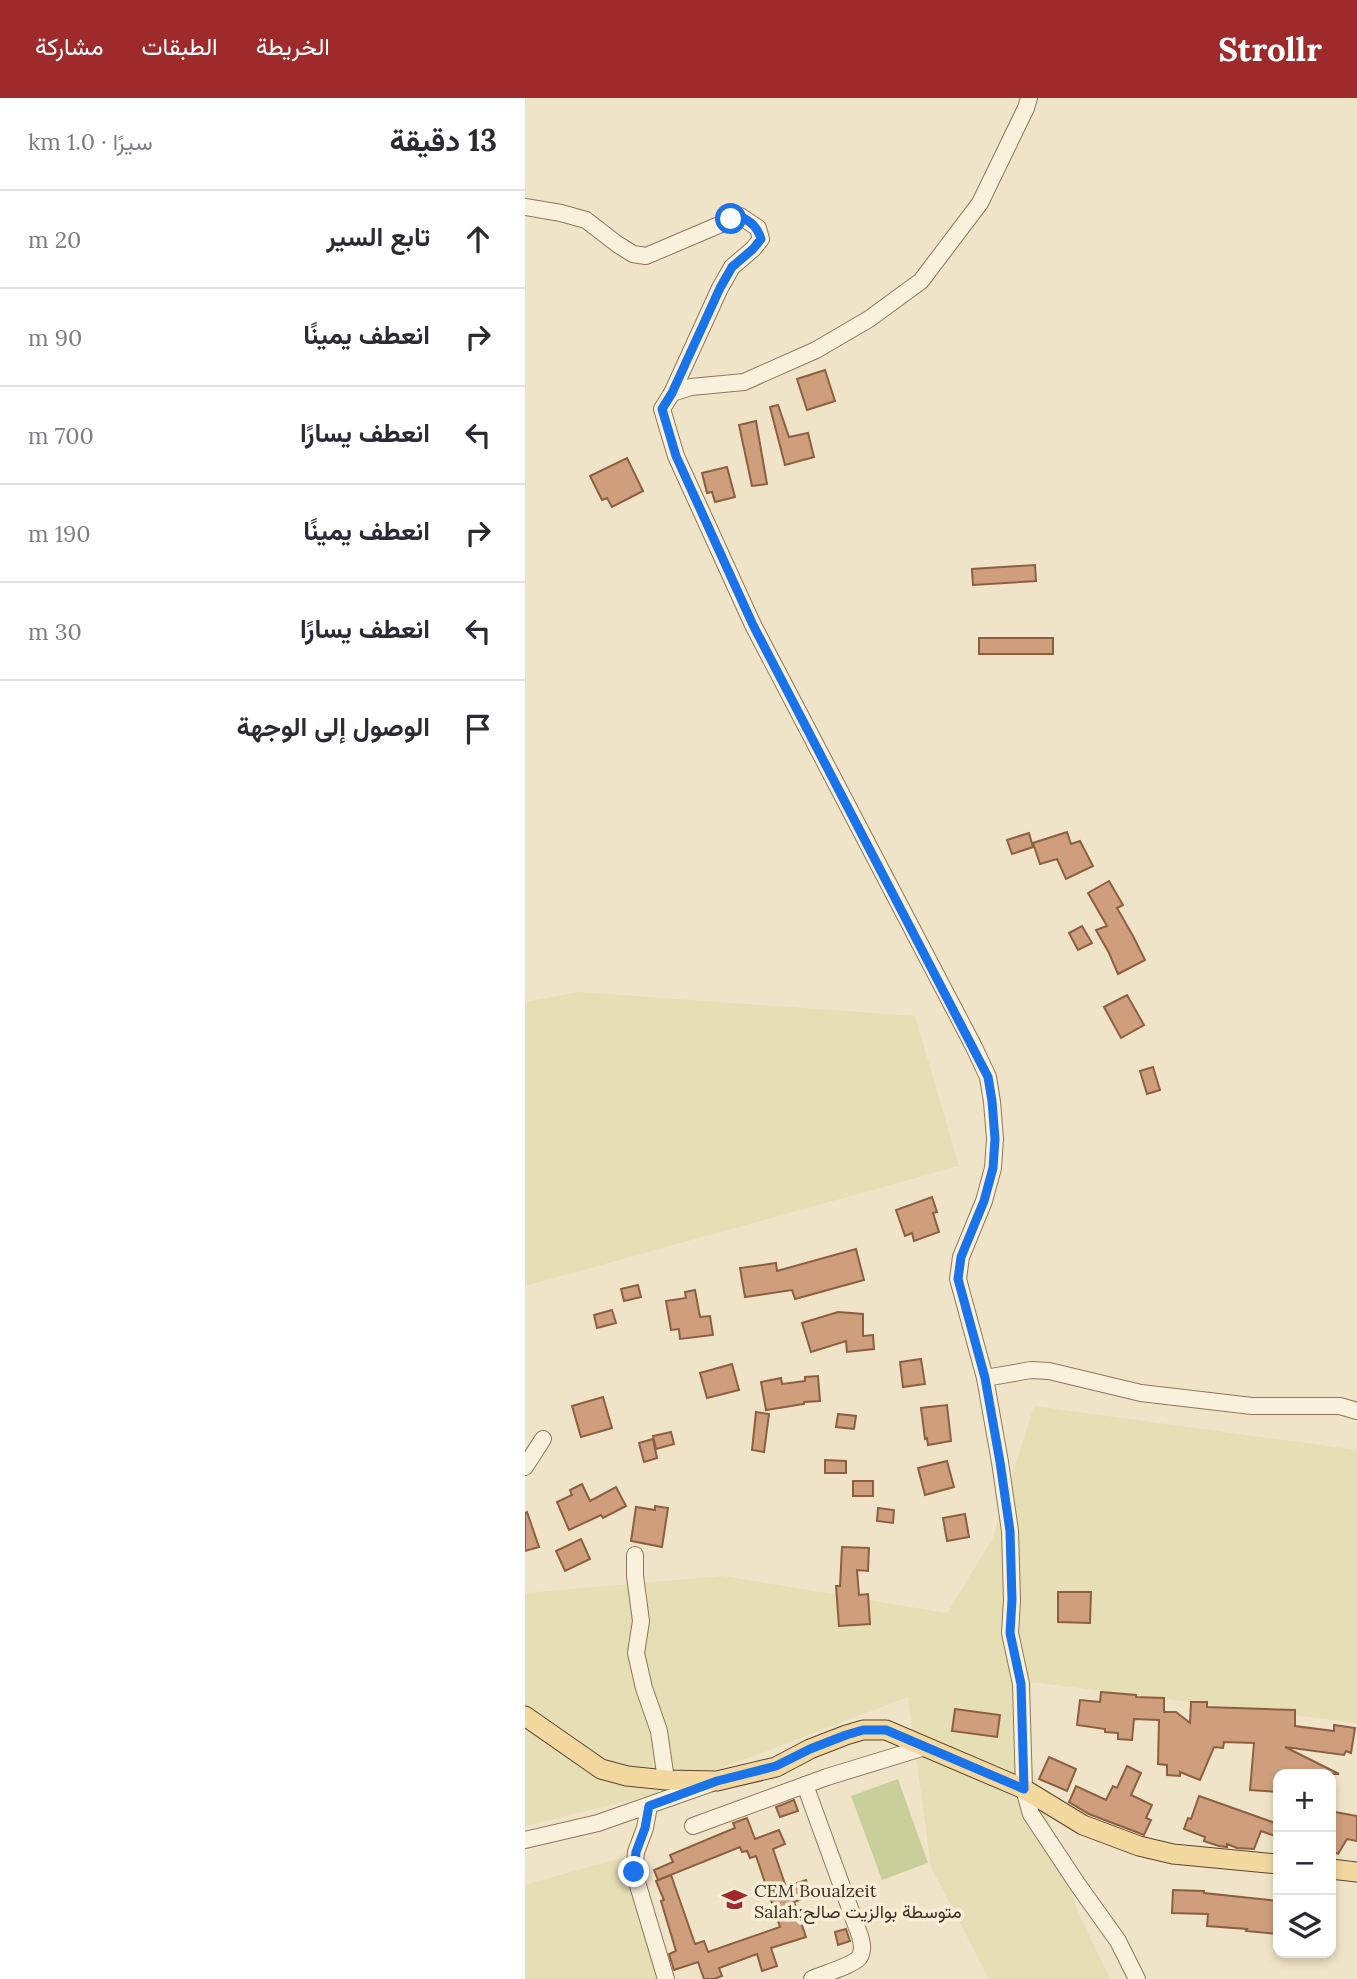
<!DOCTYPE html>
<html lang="ar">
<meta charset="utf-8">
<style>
:root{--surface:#fff;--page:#f2f2f3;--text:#2b2b33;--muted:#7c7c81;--line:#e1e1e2;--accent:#9e2a2b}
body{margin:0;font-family:Lora,Vazirmatn,serif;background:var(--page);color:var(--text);direction:rtl}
.controls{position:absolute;right:21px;bottom:21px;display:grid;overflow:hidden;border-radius:14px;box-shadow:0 4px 10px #0003}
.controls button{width:63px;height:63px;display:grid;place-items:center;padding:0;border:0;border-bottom:2px solid var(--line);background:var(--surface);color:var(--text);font:35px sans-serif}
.stop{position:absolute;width:21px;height:21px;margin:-16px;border:5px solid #1a73e8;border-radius:50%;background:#fff}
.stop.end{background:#1a73e8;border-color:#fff;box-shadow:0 2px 7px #0008}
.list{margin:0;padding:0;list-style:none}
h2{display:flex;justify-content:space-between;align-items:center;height:91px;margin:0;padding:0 28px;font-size:30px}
h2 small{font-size:23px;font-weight:400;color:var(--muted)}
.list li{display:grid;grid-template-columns:46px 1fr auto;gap:21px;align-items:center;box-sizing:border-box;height:98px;padding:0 28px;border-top:2px solid var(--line)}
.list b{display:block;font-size:26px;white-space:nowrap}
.list em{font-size:23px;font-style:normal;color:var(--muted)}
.icon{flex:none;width:38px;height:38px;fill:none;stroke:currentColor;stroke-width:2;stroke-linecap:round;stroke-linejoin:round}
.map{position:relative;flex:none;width:832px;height:1881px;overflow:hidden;direction:ltr}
header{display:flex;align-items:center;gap:42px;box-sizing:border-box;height:98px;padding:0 35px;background:var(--accent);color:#fff}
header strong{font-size:33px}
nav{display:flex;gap:38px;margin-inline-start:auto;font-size:24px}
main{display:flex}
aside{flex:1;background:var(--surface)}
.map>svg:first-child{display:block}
.farmland{fill:#e6deb5}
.green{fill:#c9cf9b}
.building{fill:#cf9f7d;stroke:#8d5f41;stroke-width:2}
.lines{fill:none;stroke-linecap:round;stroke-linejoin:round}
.minor-casing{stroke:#8d765c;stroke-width:18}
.major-casing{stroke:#5b4430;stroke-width:21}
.minor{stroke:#faf1dc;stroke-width:16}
.major{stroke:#f3d9a0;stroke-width:19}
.route{stroke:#1a73e8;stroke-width:9}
.labels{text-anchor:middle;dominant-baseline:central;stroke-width:7;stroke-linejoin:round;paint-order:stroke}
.poi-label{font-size:18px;fill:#3d2e20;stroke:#f7eed8;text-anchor:start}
</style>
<header>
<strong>Strollr</strong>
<nav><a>الخريطة</a><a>الطبقات</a><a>مشاركة</a></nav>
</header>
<main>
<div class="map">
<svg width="832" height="1881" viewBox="0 0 832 1881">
<rect width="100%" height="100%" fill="#f0e4c8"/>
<g class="farmland">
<polygon points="54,894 390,918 434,1068 0,1188 0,904"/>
<polygon points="509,1308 832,1352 832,1625 506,1584 502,1652 553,1814 585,1881 464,1881 406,1769 383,1599 126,1697 0,1728 0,1495 198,1478 422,1515 467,1442"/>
<polygon points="100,1759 147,1881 0,1881 0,1787"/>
</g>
<polygon class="green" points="373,1681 403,1765 357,1782 326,1698"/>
<g class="building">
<polygon points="300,272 310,303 282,312 272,281"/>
<polygon points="253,307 264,339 283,335 289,359 260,367 245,309"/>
<polygon points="231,323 242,386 227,388 214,327"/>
<polygon points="102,360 118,393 87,409 82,400 77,402 65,378"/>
<polygon points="202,369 210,399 190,404 187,394 182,395 177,375"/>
<polygon points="510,467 511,483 448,487 447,471"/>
<rect x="454" y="540" width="74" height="16"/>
<polygon points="542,734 546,746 555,743 568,768 541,781 532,761 515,766 508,745"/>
<polygon points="504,735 508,749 487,756 482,742"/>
<polygon points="584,783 598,807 592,810 608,838 620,862 593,876 584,855 571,832 582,828 563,795"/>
<polygon points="557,828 567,845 553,852 544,835"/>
<polygon points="602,897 619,927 596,940 579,909"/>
<polygon points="628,969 635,992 622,996 615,973"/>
<polygon points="407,1099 412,1114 408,1115 414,1134 389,1143 387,1135 380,1138 371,1112"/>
<polygon points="331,1151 339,1182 270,1201 267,1192 220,1199 215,1170 251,1165 252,1173"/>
<polygon points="113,1187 116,1199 99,1203 96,1191"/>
<polygon points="170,1192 175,1219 185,1218 188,1237 155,1241 154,1231 146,1232 141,1203 161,1200 160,1194"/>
<polygon points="87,1212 91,1225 72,1230 69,1217"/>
<polygon points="313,1214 338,1216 338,1238 348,1237 349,1251 322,1254 321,1243 286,1254 277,1225"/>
<polygon points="396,1261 400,1286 378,1289 375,1264"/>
<polygon points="207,1266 214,1292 182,1300 175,1275"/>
<polygon points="293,1278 295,1303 279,1304 279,1306 241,1312 236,1284 256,1280 257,1286 280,1283 280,1279"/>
<polygon points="78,1299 87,1330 56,1339 47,1308"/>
<polygon points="422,1307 426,1343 403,1347 402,1340 400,1341 396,1310"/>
<polygon points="231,1314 244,1316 239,1354 227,1352"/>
<polygon points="313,1316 331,1318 329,1331 311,1329"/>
<polygon points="146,1334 149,1346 131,1351 128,1338"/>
<polygon points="128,1341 132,1360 119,1364 114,1345"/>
<polygon points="300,1362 321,1363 321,1375 300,1375"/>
<polygon points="422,1363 429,1389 400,1397 393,1370"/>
<rect x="328" y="1383" width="20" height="15"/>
<polygon points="57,1386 65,1403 91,1389 101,1408 78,1420 76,1417 44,1432 32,1404 47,1397 45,1392"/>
<polygon points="130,1408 143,1410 137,1449 106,1443 111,1409 130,1412"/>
<polygon points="353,1410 369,1412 368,1425 352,1423"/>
<polygon points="2,1414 14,1449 0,1453 0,1415"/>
<polygon points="440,1416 444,1439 422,1443 418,1420"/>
<polygon points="56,1441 65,1461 40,1473 31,1453"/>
<polygon points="317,1449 344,1450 343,1473 332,1472 334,1497 343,1496 345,1526 314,1528 311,1488 315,1488"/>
<polygon points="533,1494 566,1494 565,1525 533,1524"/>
<polygon points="576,1594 611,1597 611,1599 639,1600 639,1614 651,1614 665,1625 666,1604 682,1604 682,1609 770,1612 770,1628 809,1633 809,1627 830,1630 826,1655 821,1653 819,1657 760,1649 814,1676 753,1676 753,1694 725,1692 729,1645 699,1644 698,1650 689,1649 675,1682 655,1674 655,1678 642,1677 642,1667 633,1666 634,1622 609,1621 607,1642 593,1641 593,1635 580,1634 580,1631 552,1627 555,1602 575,1604"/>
<polygon points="430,1611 475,1617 472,1639 427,1633"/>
<polygon points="524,1659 551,1671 542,1693 514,1681"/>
<polygon points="602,1668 616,1675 606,1697 627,1707 621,1720 626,1722 619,1737 564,1716 544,1704 551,1688 581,1702 588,1688 592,1690"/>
<polygon points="674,1698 753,1726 753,1739 736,1733 729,1751 712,1750 702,1746 702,1749 694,1748 679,1743 680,1739 659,1731 663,1720 666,1721"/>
<polygon points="269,1702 273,1713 255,1719 251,1709"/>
<polygon points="810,1714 832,1718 832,1743 822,1741 813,1756 806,1752 806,1736"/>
<polygon points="222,1720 230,1741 254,1732 260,1746 248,1751 261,1789 281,1782 286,1798 269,1804 281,1839 246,1850 252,1868 237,1873 232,1856 194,1870 197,1878 189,1881 179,1881 173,1864 149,1872 144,1856 151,1853 136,1803 139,1802 131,1783 146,1777 170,1846 179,1843 183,1854 255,1829 231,1758 225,1760 222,1753 217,1754 215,1749 133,1782 129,1772 148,1764 145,1757 210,1730 208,1725"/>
<polygon points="648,1792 679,1793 679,1795 753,1803 753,1836 721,1833 722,1831 682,1828 683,1816 647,1815"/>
<polygon points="321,1831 325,1843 313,1847 310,1834"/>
</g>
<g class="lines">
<defs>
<g id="minor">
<polyline points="504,0 501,10 455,105 396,183 344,221 291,252 219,284 166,289 147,295 137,311 151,358 228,527 449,949 463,979 467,1004 470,1041 468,1070 459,1103 436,1159 433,1181 460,1280 475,1364 485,1433 487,1502 485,1535 496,1586 499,1691 506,1716 553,1787 593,1843 612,1881"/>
<polyline points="0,109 36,115 61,122 92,146 108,156 121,158 215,118 233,130 236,141 228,151 207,169 195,190 147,295"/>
<polyline points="460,1280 506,1272 524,1273 616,1295 727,1308 815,1308 832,1313"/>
<polyline points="0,1369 18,1341"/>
<polyline points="110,1457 110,1478 116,1523 111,1555 119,1590 134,1633 141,1682"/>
<path d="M280 1687 335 1838C337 1845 339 1853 334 1860 326 1868 298 1876 287 1881"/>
<polyline points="124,1708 120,1730 111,1754 109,1774 141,1881"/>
<polyline points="168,1728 302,1679 400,1649"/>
<polyline points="0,1742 73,1725 187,1685"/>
</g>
<g id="major">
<polyline points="0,1618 76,1671 102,1678 141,1682 192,1683 251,1669 285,1651 321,1637 338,1632 361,1632 499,1691 558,1727 614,1748 648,1756 753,1766"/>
<polyline points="806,1771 832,1774"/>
</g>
</defs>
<use href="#minor" class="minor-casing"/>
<use href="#major" class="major-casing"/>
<use href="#minor" class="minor"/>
<use href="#major" class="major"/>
</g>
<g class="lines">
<path class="route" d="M109 1774 111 1754 120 1730 124 1708 192 1683 251 1668 285 1651 321 1637 338 1632H361L499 1691 496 1586 485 1535 487 1502 485 1433 475 1364 460 1280 433 1181 436 1159 459 1103 468 1070 470 1041 467 1003 463 979 228 527 151 358 137 311 147 295 195 190 207 169 228 151 236 141C232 128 226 124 215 118L206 121"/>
</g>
<defs>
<symbol id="school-bare" viewBox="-9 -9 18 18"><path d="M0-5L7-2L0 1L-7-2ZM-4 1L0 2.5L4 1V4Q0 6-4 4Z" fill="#9e2a2b" stroke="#f7eed8" stroke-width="2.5" paint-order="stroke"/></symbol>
</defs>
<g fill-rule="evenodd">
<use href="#school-bare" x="192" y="1784" width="35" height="35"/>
</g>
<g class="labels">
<g class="poi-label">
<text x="229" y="1792">CEM Boualzeit<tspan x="229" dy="21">Salah;متوسطة بوالزيت صالح</tspan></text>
</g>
</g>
</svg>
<div class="controls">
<button>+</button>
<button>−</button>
<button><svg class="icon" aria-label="layers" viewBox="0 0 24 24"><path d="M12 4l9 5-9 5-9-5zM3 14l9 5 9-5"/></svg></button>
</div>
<div class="stop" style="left:206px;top:121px"></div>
<div class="stop end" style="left:109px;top:1774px"></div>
</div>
<aside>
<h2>13 دقيقة<small>سيرًا · 1.0 km</small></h2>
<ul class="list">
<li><svg class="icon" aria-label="ahead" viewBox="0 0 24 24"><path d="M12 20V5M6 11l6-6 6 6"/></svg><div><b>تابع السير</b></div><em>20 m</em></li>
<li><svg class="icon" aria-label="right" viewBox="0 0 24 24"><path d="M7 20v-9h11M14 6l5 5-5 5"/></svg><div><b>انعطف يمينًا</b></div><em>90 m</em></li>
<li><svg class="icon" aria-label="left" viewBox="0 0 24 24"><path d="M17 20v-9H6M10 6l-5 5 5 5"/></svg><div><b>انعطف يسارًا</b></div><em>700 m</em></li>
<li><svg class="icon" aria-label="right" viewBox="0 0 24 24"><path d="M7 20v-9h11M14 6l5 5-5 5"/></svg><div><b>انعطف يمينًا</b></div><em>190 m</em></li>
<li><svg class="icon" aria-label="left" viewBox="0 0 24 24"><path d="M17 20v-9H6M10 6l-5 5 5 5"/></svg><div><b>انعطف يسارًا</b></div><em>30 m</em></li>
<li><svg class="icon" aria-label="arrive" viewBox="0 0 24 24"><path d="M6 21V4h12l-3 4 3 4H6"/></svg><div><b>الوصول إلى الوجهة</b></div></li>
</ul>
</aside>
</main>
